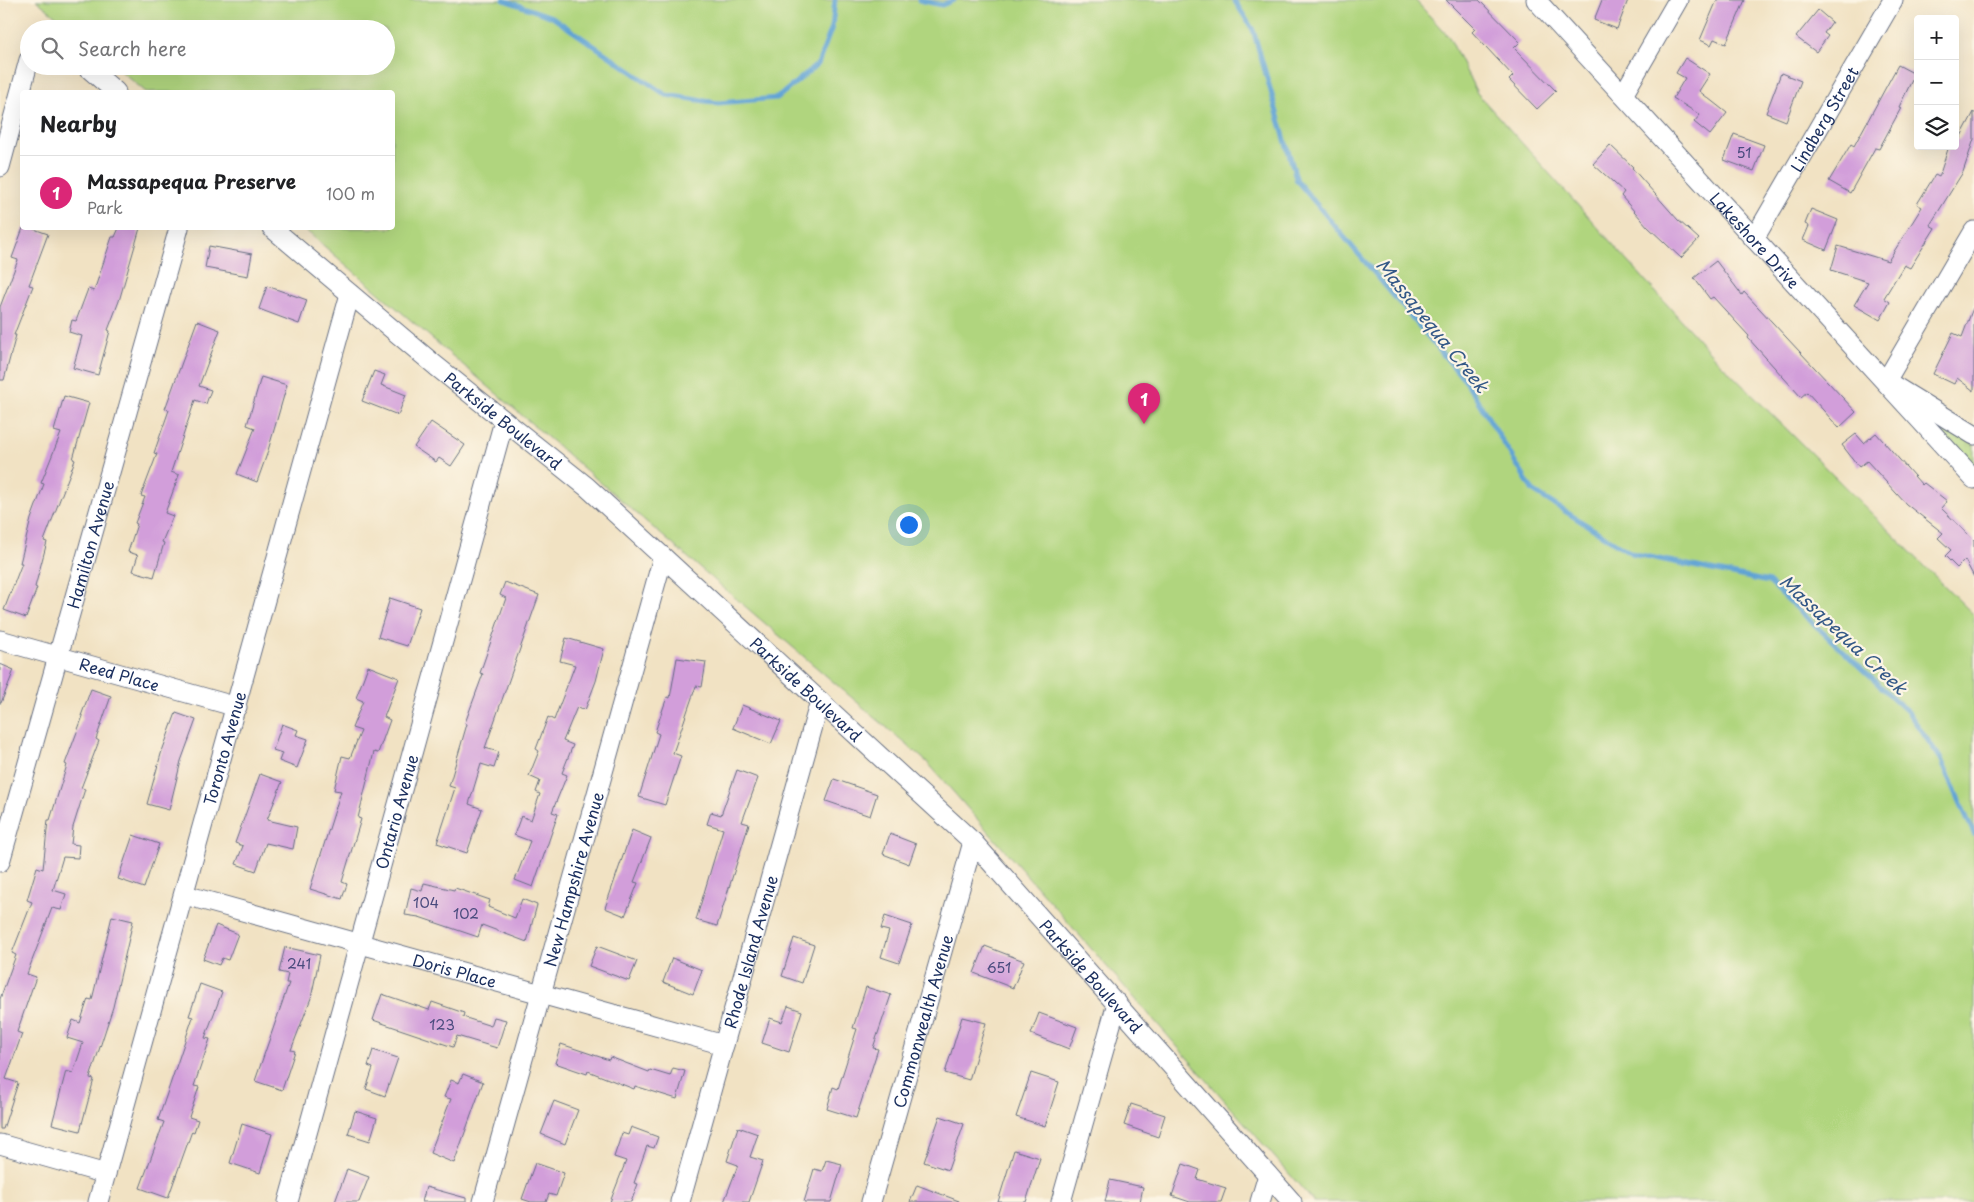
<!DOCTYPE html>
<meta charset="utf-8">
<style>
:root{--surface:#fff;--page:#f6f6f6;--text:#202124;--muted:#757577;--line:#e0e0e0;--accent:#db2777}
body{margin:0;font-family:"Playpen Sans",sans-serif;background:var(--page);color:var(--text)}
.controls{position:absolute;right:15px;top:15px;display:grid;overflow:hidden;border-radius:5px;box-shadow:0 5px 20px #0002}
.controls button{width:45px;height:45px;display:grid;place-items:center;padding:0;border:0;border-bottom:1px solid var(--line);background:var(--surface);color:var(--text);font:25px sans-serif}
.you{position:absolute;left:908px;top:524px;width:18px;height:18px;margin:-12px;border:4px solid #fff;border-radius:50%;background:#1a73e8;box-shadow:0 0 0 8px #1a73e833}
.badge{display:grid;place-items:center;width:32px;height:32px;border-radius:50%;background:var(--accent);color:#fff;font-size:16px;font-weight:700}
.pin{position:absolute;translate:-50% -41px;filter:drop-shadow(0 1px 2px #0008)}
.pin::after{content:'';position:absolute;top:26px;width:18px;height:15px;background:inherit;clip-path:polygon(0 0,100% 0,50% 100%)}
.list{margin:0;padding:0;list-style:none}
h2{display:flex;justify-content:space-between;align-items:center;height:65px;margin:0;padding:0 20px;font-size:21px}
h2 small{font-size:16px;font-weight:400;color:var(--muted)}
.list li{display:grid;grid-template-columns:32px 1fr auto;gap:15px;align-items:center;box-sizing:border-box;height:75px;padding:0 20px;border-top:1px solid var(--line)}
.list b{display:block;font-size:19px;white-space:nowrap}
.list p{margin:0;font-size:16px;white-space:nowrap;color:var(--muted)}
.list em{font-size:16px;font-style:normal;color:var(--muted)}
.icon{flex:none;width:28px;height:28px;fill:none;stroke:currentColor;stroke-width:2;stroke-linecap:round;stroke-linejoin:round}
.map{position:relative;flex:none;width:1974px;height:1202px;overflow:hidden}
.search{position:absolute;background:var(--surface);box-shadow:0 5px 20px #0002;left:20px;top:20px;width:375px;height:55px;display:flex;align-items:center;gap:12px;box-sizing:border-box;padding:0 18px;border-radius:28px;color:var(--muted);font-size:19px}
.panel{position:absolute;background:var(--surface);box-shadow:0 5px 20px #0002;left:20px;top:90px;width:375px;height:140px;border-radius:5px}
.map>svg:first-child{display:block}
.grass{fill:url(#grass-tufts);stroke:#66826e}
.park{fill:#b0d57e;stroke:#66826e}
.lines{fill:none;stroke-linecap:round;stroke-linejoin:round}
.stream{stroke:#5fa3d4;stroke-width:5}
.building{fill:#d29eda}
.minor-casing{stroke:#666e81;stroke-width:21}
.minor{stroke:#fff;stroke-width:19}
.labels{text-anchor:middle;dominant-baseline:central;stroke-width:4.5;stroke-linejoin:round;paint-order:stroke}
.number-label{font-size:14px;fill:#494b7d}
.street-label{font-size:16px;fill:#1b2f5e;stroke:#fcf5e5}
.water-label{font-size:18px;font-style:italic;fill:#335887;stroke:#fcf5e5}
</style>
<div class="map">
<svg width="1974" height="1202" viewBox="0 0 1974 1202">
<defs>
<pattern id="grass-tufts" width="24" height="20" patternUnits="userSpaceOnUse" patternTransform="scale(1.25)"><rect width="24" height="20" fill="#b0d57e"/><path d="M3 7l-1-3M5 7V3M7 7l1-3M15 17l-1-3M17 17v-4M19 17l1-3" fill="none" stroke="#97b76f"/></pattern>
</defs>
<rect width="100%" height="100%" fill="#fcf5e5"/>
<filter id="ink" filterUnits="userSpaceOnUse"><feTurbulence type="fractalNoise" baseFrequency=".02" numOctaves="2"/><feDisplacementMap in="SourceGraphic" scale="10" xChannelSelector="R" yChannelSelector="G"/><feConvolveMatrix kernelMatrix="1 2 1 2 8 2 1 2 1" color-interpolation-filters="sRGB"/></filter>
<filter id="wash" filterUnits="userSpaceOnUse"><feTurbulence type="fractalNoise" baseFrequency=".0096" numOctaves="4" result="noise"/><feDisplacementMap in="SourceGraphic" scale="20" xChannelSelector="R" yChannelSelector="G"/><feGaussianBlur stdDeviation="1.12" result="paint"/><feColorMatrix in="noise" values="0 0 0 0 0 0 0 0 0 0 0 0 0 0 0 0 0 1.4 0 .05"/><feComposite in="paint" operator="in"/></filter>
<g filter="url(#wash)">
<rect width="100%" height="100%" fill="#f1e2c3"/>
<polygon class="grass" points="1886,381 1974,433 1974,479"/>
<polygon class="park" points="36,0 1415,0 1449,37 1477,93 1715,358 1974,615 1974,1202 1314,1202 927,762 303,228 392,228 392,92 146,92 115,66 386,66 386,29 72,29"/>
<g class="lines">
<g class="stream">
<polyline points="504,0 552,17 666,95 718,103 777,98 818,64 832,27 835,0"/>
<polyline points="919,0 942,5 954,0"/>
<polyline points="1234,0 1253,30 1297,181 1467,383 1533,491 1631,553 1769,582 1908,712 1941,759 1974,834"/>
</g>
</g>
<g id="blocks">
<g class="building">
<polygon points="1446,0 1479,0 1520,42 1514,48 1556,91 1537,109 1509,80 1513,76 1472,32 1475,29"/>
<polygon points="1602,0 1628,0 1617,29 1594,20"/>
<polygon points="1717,0 1745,0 1726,44 1714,39 1711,45 1700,40"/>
<polygon points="1818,10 1832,22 1824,33 1828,36 1816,52 1796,37"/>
<polygon points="1685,58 1710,74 1699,91 1727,113 1710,135 1694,122 1700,115 1673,98 1685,78 1676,73"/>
<polygon points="1898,65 1915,74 1899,107 1901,108 1879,149 1875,148 1850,193 1829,181 1851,144 1854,146"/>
<polygon points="1781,73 1801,81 1786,121 1766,113"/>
<polygon points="1974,112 1974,139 1963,172 1930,225 1935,228 1910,268 1904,265 1884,298 1890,302 1880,320 1854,305 1868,282 1831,270 1838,246 1888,261 1922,207 1917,204 1935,175 1939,177 1949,146 1955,146 1955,139 1959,140"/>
<polygon points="1734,134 1764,145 1754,171 1724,160"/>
<polygon points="1610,145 1633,167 1632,168 1678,220 1699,239 1681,258 1648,227 1621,196 1624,192 1593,164"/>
<polygon points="1811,209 1838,220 1826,250 1803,240 1809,226 1805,224"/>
<polygon points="23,228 31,228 48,234 29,285 33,286 14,335 16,335 4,380 0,380 0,307 18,260 12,258"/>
<polygon points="119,228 140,228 119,301 108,330 110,331 98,375 73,368 82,336 69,332 72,320 76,321 88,289 94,291 112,237 115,237"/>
<polygon points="209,246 252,254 248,276 205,268"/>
<polygon points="1716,261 1742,295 1744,292 1856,412 1839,428 1807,392 1801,397 1748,338 1749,336 1713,297 1710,299 1694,278"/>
<polygon points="267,286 307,300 299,324 259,309"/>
<polygon points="1973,308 1974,308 1974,391 1957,378 1954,384 1933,374 1953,333 1962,337"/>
<polygon points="197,321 220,330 199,386 211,390 206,404 195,400 171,472 179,475 165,513 173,516 162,542 164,543 154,577 133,571 138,555 128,552 137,524 135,523 145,497 141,496 157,454 154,453 169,410 165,409"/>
<polygon points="374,371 385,375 381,385 406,395 398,415 362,401"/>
<polygon points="261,377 287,385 267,454 257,482 237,474 255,428 247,425"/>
<polygon points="64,396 89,403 73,459 75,460 44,541 47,542 35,587 37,588 26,618 4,610 22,563 20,563 31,519 44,484 41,483 61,433 54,431"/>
<polygon points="431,422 465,445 451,466 439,458 436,462 414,447"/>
<polygon points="1876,433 1922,485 1924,483 1947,501 1941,508 1974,540 1974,577 1965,560 1957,568 1945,556 1951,550 1938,538 1943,533 1906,504 1867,461 1859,467 1842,445 1856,434 1864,443"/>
<polygon points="505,582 539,595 485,748 499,752 494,768 481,764 469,804 482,809 467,853 437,843 455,788 449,786 467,724 465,723 483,674 480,673 506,598 500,595"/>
<polygon points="390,598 420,608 407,646 378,637"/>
<polygon points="566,638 604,649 596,681 585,710 577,707 563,741 573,745 562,773 567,775 552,812 558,814 533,887 515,880 530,841 514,835 521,816 531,820 540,794 536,792 540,781 529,776 539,751 536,749 548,717 554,720 575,665 560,661"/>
<polygon points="677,658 706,662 702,687 696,686 673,753 681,756 665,805 639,797 659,734 655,732 667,697 670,698"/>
<polygon points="0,664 14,670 1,703 0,703"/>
<polygon points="368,666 399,678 384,717 390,720 378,753 374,752 358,818 361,819 342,882 347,884 342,899 310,889 341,791 334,790 342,756 350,758 361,731 352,728 363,701 356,698"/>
<polygon points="91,689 111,696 96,739 99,741 81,788 85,789 73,827 71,844 79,845 78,858 63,857 53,890 66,894 61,910 52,908 27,974 36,977 17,1032 22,1034 6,1079 18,1083 3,1129 0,1129 0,999 16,955 12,953 32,902 27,900 37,867 43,869 48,820 50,820 67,765 65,764 83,716 81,716"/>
<polygon points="742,705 781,721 771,744 733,728"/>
<polygon points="176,713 196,720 181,761 169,810 147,804 161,754"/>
<polygon points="282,724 298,730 296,735 308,739 297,768 279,761 282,753 273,750"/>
<polygon points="737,770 758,778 742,822 749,824 717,926 696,920 723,829 707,824 711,812 721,815"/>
<polygon points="260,774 282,782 267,820 297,827 293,849 266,843 256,871 236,864 243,846 235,843"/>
<polygon points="834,779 877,794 870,816 826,801"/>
<polygon points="632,830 651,838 634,882 638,883 625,916 605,908"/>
<polygon points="890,834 916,844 909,864 883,854"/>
<polygon points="133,835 159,844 144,888 118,879"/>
<polygon points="424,883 454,890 455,888 490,900 488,907 515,918 522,899 537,905 527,942 482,925 478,937 419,917 405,915 411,888 422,891"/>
<polygon points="112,916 133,921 113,1007 90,1078 94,1079 80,1131 52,1124 66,1071 73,1073 83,1043 67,1038 73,1020 80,1023 88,999 92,1000"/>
<polygon points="885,916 912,925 899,963 881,957 889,931 881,929"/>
<polygon points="216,925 238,934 228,960 222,958 219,965 203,959"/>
<polygon points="794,938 814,945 802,983 782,976"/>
<polygon points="597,946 637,961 629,981 589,966"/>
<polygon points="985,946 1024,961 1013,988 974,973"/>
<polygon points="285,947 320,955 311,998 291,1050 295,1051 282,1090 255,1081 289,983 286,983 288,974 279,972"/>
<polygon points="672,958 702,970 693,994 663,982"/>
<polygon points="200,984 222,992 205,1038 210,1039 194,1086 199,1087 189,1117 198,1120 194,1132 192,1131 168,1198 140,1188 164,1122 158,1120 193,1017 189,1016"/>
<polygon points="866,987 891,995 873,1048 878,1049 856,1118 827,1109 833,1087 838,1089 857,1029 853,1028"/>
<polygon points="382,994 429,1010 432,1002 464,1013 463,1017 491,1026 494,1017 506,1020 497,1048 457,1036 453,1047 373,1020"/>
<polygon points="788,1006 802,1011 789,1052 762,1043 770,1018 782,1022"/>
<polygon points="1039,1013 1077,1027 1069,1049 1031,1034"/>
<polygon points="962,1017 986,1023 969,1080 945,1073"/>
<polygon points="561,1044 609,1060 610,1057 649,1072 650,1070 670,1076 673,1068 685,1071 677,1099 635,1086 634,1089 588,1071 587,1074 555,1063"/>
<polygon points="373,1050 398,1058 385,1096 366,1089 373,1068 368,1066"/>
<polygon points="1031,1073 1059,1082 1045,1126 1016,1117"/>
<polygon points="463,1074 483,1082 454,1163 430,1153 451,1099 444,1097 451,1080 459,1083"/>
<polygon points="554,1101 578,1110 565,1144 541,1134"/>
<polygon points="1131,1104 1165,1115 1158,1137 1124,1125"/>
<polygon points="355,1111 377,1118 370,1141 348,1134"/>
<polygon points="940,1116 964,1124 948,1170 924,1162"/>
<polygon points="242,1124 272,1134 260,1173 230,1163"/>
<polygon points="631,1127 658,1137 654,1148 647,1146 634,1183 638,1184 631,1202 610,1202 626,1161 614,1157 622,1133 628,1135"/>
<polygon points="738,1127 758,1134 750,1157 763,1161 749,1202 724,1202 738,1165 727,1161"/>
<polygon points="1014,1150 1040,1158 1026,1202 998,1202"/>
<polygon points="826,1160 842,1164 831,1202 804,1202 814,1169 822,1171"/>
<polygon points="535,1163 564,1173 556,1196 549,1194 546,1202 531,1202 522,1199"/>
<polygon points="1183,1164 1200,1170 1197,1179 1226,1188 1221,1202 1190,1202 1172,1196"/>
<polygon points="347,1169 369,1177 359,1202 335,1202"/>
<polygon points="1110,1180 1143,1187 1140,1202 1105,1202"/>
<polygon points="917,1185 959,1201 959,1202 910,1202"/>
<polygon points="426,1187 466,1198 466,1202 422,1202"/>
</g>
</g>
</g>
<g filter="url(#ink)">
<use href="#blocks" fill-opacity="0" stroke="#666e81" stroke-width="1"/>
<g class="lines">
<defs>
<g id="minor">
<path id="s1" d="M1536 0 1974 479"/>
<polyline points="86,66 116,92"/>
<polyline points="1623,95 1678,0"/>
<polyline points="0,167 29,60"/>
<path id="s2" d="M272 228 436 366 587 487 973 842 1292 1202"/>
<polyline points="1974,231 1886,381 1974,435"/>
<path id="s3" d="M1754 239 1893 0"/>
<path id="s4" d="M0 640 237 707"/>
<path id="s5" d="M0 862 179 228"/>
<path id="s6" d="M185 895 724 1045"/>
<polyline points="0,1144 106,1174"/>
<path id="s7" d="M98 1202 350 294"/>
<path id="s8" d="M288 1202 504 421"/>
<path id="s9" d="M483 1202 663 557"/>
<path id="s10" d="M680 1202 820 701"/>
<path id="s11" d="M871 1202 973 842"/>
<polyline points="1061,1202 1117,1003"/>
<polyline points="1260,1202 1268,1175"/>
</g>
</defs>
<use href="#minor" class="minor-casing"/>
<use href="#minor" class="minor"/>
</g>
</g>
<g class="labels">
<g class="number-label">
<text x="1744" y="152">51</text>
<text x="426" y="902">104</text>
<text x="466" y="913">102</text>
<text x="299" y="963">241</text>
<text x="999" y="967">651</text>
<text x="442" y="1024">123</text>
</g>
<g class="street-label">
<text stroke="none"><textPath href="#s3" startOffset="139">Lindberg Street</textPath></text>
<text stroke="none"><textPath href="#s1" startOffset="325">Lakeshore Drive</textPath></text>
<text stroke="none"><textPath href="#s2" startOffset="301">Parkside Boulevard</textPath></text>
<text stroke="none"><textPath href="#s5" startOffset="330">Hamilton Avenue</textPath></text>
<text stroke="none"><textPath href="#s4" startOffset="124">Reed Place</textPath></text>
<text stroke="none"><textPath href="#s2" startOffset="706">Parkside Boulevard</textPath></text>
<text stroke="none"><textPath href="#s7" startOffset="471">Toronto Avenue</textPath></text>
<text stroke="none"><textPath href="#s8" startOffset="405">Ontario Avenue</textPath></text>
<text stroke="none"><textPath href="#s9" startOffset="335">New Hampshire Avenue</textPath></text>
<text stroke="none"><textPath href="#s10" startOffset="260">Rhode Island Avenue</textPath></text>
<text stroke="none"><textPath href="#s6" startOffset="280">Doris Place</textPath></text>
<text stroke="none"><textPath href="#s2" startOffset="1111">Parkside Boulevard</textPath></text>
<text stroke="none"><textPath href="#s11" startOffset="188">Commonwealth Avenue</textPath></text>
</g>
<g class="water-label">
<text transform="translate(1433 325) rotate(51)">Massapequa Creek</text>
<text transform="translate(1844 634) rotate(43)">Massapequa Creek</text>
</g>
</g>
</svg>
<div class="controls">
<button>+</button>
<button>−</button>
<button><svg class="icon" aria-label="layers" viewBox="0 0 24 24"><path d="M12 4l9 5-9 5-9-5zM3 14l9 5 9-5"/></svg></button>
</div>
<div class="you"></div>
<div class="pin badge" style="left:1144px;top:424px">1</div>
<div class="search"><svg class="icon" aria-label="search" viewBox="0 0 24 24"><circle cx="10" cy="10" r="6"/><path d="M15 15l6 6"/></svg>Search here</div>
<section class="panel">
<h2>Nearby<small></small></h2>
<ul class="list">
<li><span class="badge">1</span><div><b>Massapequa Preserve</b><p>Park</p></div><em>100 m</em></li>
</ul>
</section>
</div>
